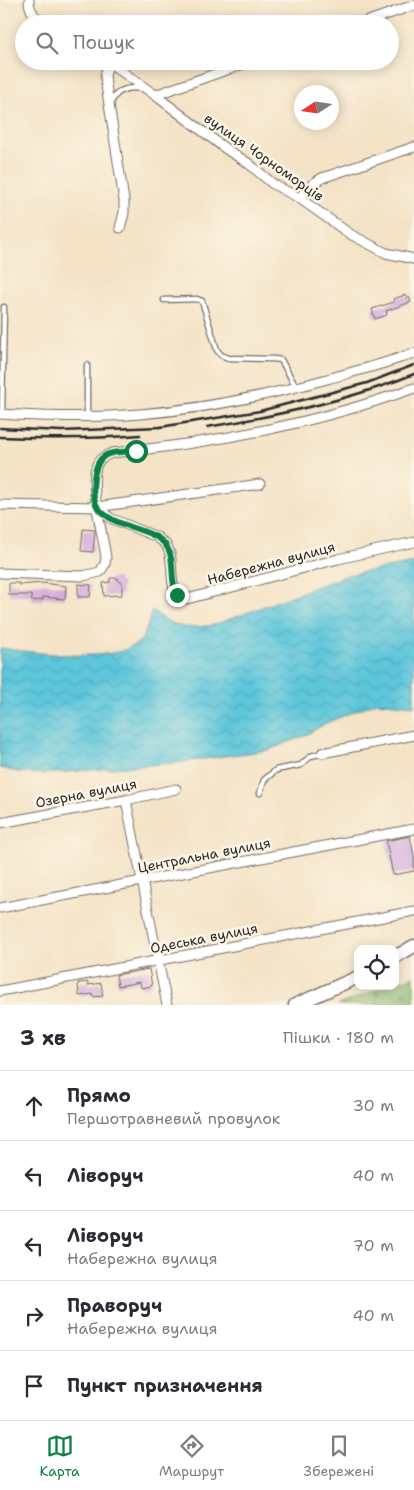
<!DOCTYPE html>
<html lang="uk">
<meta charset="utf-8">
<style>
:root{--surface:#fff;--page:#f7f7f7;--text:#2b2b33;--muted:#7c7c81;--line:#e1e1e2;--accent:#0b8043}
body{margin:0;font-family:"Shantell Sans",sans-serif;background:var(--page);color:var(--text)}
.controls{position:absolute;right:15px;bottom:15px;display:grid;overflow:hidden;border-radius:10px;box-shadow:0 2px 12px #0003}
.controls button{width:45px;height:45px;display:grid;place-items:center;padding:0;border:0;border-bottom:1px solid var(--line);background:var(--surface);color:var(--text);font:25px sans-serif}
.compass{position:absolute;left:294px;top:85px;width:45px;height:45px;border-radius:50%;background:var(--surface);box-shadow:0 2px 12px #0003;rotate:258deg}
.stop{position:absolute;width:15px;height:15px;margin:-11px;border:4px solid #0b8043;border-radius:50%;background:#fff}
.stop.end{background:#0b8043;border-color:#fff;box-shadow:0 1px 5px #0008}
.list{margin:0;padding:0;list-style:none}
h2{display:flex;justify-content:space-between;align-items:center;height:65px;margin:0;padding:0 20px;font-size:21px}
h2 small{font-size:16px;font-weight:400;color:var(--muted)}
.list li{display:grid;grid-template-columns:32px 1fr auto;gap:15px;align-items:center;box-sizing:border-box;height:70px;padding:0 20px;border-top:1px solid var(--line)}
.list b{display:block;font-size:19px;white-space:nowrap}
.list p{margin:0;font-size:16px;white-space:nowrap;color:var(--muted)}
.list em{font-size:16px;font-style:normal;color:var(--muted)}
.icon{flex:none;width:28px;height:28px;fill:none;stroke:currentColor;stroke-width:2;stroke-linecap:round;stroke-linejoin:round}
.map{position:relative;flex:none;width:414px;height:1005px;overflow:hidden}
.search{position:absolute;background:var(--surface);box-shadow:0 2px 12px #0003;left:15px;right:15px;top:15px;height:55px;display:flex;align-items:center;gap:12px;box-sizing:border-box;padding:0 18px;border-radius:28px;color:var(--muted);font-size:19px}
.sheet{height:415px;background:var(--surface)}
nav{display:flex;justify-content:space-around;align-items:center;box-sizing:border-box;height:70px;border-top:1px solid var(--line);background:var(--surface);font-size:14px;color:var(--muted)}
nav a{display:grid;justify-items:center;gap:2px}
nav .on{color:var(--accent)}
.map>svg:first-child{display:block}
.forest{fill:url(#forest-firs);stroke:#5c724e}
.water{fill:url(#water-waves);stroke:#447882}
.building{fill:#d1a9dc}
.lines{fill:none;stroke-linecap:round;stroke-linejoin:round}
.lane-casing{stroke:#716b61;stroke-width:7}
.street-casing{stroke:#716b61;stroke-width:11}
.secondary-casing{stroke:#716b61;stroke-width:15}
.lane{stroke:#fff;stroke-width:4.5}
.street{stroke:#fff;stroke-width:9}
.secondary{stroke:#fff;stroke-width:12}
.rail{stroke:#2b2b2b;stroke-width:2.5}
.route{stroke:#0b8043;stroke-width:6}
.labels{text-anchor:middle;dominant-baseline:central;stroke-width:5;stroke-linejoin:round;paint-order:stroke}
.street-label{font-size:14px;fill:#2b2b2b;stroke:#fcf5e5}
</style>
<div class="map">
<svg width="414" height="1005" viewBox="0 0 414 1005">
<defs>
<pattern id="forest-firs" width="22" height="20" patternUnits="userSpaceOnUse" patternTransform="scale(1.25)"><rect width="22" height="20" fill="#8db971"/><path d="M5 1l3.5 6h-7zM16 11l3.5 6h-7z" fill="#73975d"/></pattern>
<pattern id="water-waves" width="16" height="10" patternUnits="userSpaceOnUse" patternTransform="scale(1.25)"><rect width="16" height="10" fill="#5dc6da"/><path d="M0 5q4-4 8 0t8 0" fill="none" stroke="#51aabb"/></pattern>
</defs>
<rect width="100%" height="100%" fill="#fcf5e5"/>
<filter id="ink" filterUnits="userSpaceOnUse"><feTurbulence type="fractalNoise" baseFrequency=".02" numOctaves="2"/><feDisplacementMap in="SourceGraphic" scale="10" xChannelSelector="R" yChannelSelector="G"/><feConvolveMatrix kernelMatrix="1 2 1 2 8 2 1 2 1" color-interpolation-filters="sRGB"/></filter>
<filter id="wash" filterUnits="userSpaceOnUse"><feTurbulence type="fractalNoise" baseFrequency=".0096" numOctaves="4" result="noise"/><feDisplacementMap in="SourceGraphic" scale="20" xChannelSelector="R" yChannelSelector="G"/><feGaussianBlur stdDeviation="1.12" result="paint"/><feColorMatrix in="noise" values="0 0 0 0 0 0 0 0 0 0 0 0 0 0 0 0 0 1.4 0 .05"/><feComposite in="paint" operator="in"/></filter>
<g filter="url(#wash)">
<rect width="100%" height="100%" fill="#f4e3c6"/>
<polygon class="forest" points="414,976 414,1005 338,1005 388,986 395,986 395,983"/>
<path class="water" d="M414 563V706L377 702 326 723 306 735 269 750 183 762 43 774 18 772 0 768V648C33 652 113 665 139 642 146 635 149 620 152 610 175 629 185 629 214 625L348 575Z"/>
<g id="blocks">
<g class="building">
<polygon points="405,295 406,298 409,297 411,302 386,311 387,315 375,319 372,309 394,302 393,299"/>
<polygon points="83,529 95,530 93,552 81,551"/>
<polygon points="110,578 118,578 119,582 122,582 122,595 104,596 103,583 110,582"/>
<polygon points="9,583 19,583 19,585 42,583 66,586 65,599 43,597 43,600 32,601 31,595 9,595"/>
<polygon points="78,584 91,585 90,597 78,597"/>
<polygon points="410,836 414,856 414,871 393,875 386,841"/>
<polygon points="149,969 152,986 141,988 140,982 118,986 116,975"/>
<polygon points="88,982 88,985 101,983 103,996 93,997 93,994 79,996 78,983"/>
</g>
</g>
</g>
<g filter="url(#ink)">
<use href="#blocks" fill-opacity="0" stroke="#716b61" stroke-width="1"/>
<g class="lines">
<defs>
<g id="lane">
<path d="M111 103C117 88 129 87 144 89"/>
<polyline points="164,300 197,299 202,301 217,350 221,355 228,358 274,359 281,360 296,387"/>
<polyline points="2,414 4,307"/>
<polyline points="87,417 87,365"/>
<polyline points="260,793 264,780 276,770 301,765 311,756 322,753"/>
</g>
<g id="street">
<path d="M29 0C29 12 36 18 45 24"/>
<polyline points="360,24 414,5"/>
<polyline points="107,61 155,95 226,149 248,163 273,184 299,198 350,234 386,253 414,259"/>
<polyline points="108,62 105,76 106,85 124,200 124,213 120,228"/>
<polyline points="155,95 252,61"/>
<polyline points="299,198 314,183 322,178 414,147"/>
<path d="M0 414C47 417 94 418 140 414 203 409 266 396 327 379 356 371 385 364 414 353"/>
<polyline points="0,505 97,507 260,484"/>
<path d="M97 507 110 518 157 537C160 540 164 542 166 545 178 560 163 596 187 599L338 559 414 542"/>
<path d="M0 573 83 576 100 572 105 564 106 558C104 537 86 478 99 461 102 457 107 455 112 453 215 443 318 423 414 388"/>
<polyline points="322,753 414,735"/>
<polyline points="126,800 167,1005"/>
<polyline points="0,823 126,800 176,789"/>
<polyline points="0,908 414,829"/>
<polyline points="0,991 414,911"/>
</g>
<g id="secondary">
<polyline points="395,957 414,946"/>
<polyline points="295,1005 358,977"/>
</g>
</defs>
<use href="#lane" class="lane-casing"/>
<use href="#street" class="street-casing"/>
<use href="#secondary" class="secondary-casing"/>
<use href="#lane" class="lane"/>
<use href="#street" class="street"/>
<use href="#secondary" class="secondary"/>
<g class="rail">
<path d="M207 427C277 416 348 401 414 374"/>
<polyline points="0,428 61,431 160,427 260,411 367,383 414,365"/>
<path d="M0 437C47 439 93 439 140 435"/>
</g>
</g>
</g>
<g class="lines" filter="url(#ink)">
<path class="route" d="M136 451C127 452 115 451 106 455 92 462 90 496 98 508 101 511 106 516 110 518 125 528 158 531 167 547 176 561 169 580 177 595"/>
</g>
<g class="labels">
<g class="street-label">
<text transform="translate(264 157) rotate(35)">вулиця Чорноморців</text>
<text transform="translate(271 563) rotate(-15)">Набережна вулиця</text>
<text transform="translate(86 793) rotate(-11)">Озерна вулиця</text>
<text transform="translate(204 855) rotate(-11)">Центральна вулиця</text>
<text transform="translate(204 938) rotate(-11)">Одеська вулиця</text>
</g>
</g>
</svg>
<div class="controls">
<button><svg class="icon" aria-label="locate" viewBox="0 0 24 24"><circle cx="12" cy="12" r="6"/><path d="M12 2v4M12 18v4M2 12h4M18 12h4"/></svg></button>
</div>
<svg class="compass" viewBox="-18 -18 36 36"><path d="M0-13l5 13h-10z" fill="#e53935"/><path d="M0 13l5-13h-10z" fill="#7c7c81"/></svg>
<div class="stop" style="left:136px;top:451px"></div>
<div class="stop end" style="left:177px;top:595px"></div>
<div class="search"><svg class="icon" aria-label="search" viewBox="0 0 24 24"><circle cx="10" cy="10" r="6"/><path d="M15 15l6 6"/></svg>Пошук</div>
</div>
<section class="sheet">
<h2>3 хв<small>Пішки · 180 m</small></h2>
<ul class="list">
<li><svg class="icon" aria-label="ahead" viewBox="0 0 24 24"><path d="M12 20V5M6 11l6-6 6 6"/></svg><div><b>Прямо</b><p>Першотравневий провулок</p></div><em>30 m</em></li>
<li><svg class="icon" aria-label="left" viewBox="0 0 24 24"><path d="M17 20v-9H6M10 6l-5 5 5 5"/></svg><div><b>Ліворуч</b></div><em>40 m</em></li>
<li><svg class="icon" aria-label="left" viewBox="0 0 24 24"><path d="M17 20v-9H6M10 6l-5 5 5 5"/></svg><div><b>Ліворуч</b><p>Набережна вулиця</p></div><em>70 m</em></li>
<li><svg class="icon" aria-label="right" viewBox="0 0 24 24"><path d="M7 20v-9h11M14 6l5 5-5 5"/></svg><div><b>Праворуч</b><p>Набережна вулиця</p></div><em>40 m</em></li>
<li><svg class="icon" aria-label="arrive" viewBox="0 0 24 24"><path d="M6 21V4h12l-3 4 3 4H6"/></svg><div><b>Пункт призначення</b></div></li>
</ul>
</section>
<nav>
<a class="on"><svg class="icon" aria-label="map" viewBox="0 0 24 24"><path d="M3 6l6-2 6 2 6-2v14l-6 2-6-2-6 2zM9 4v14M15 6v14"/></svg>Карта</a>
<a><svg class="icon" aria-label="directions" viewBox="0 0 24 24"><path d="M12 3l9 9-9 9-9-9zM9 14v-3h6M13 9l2 2-2 2"/></svg>Маршрут</a>
<a><svg class="icon" aria-label="saved" viewBox="0 0 24 24"><path d="M7 4h10v16l-5-4-5 4z"/></svg>Збережені</a>
</nav>
